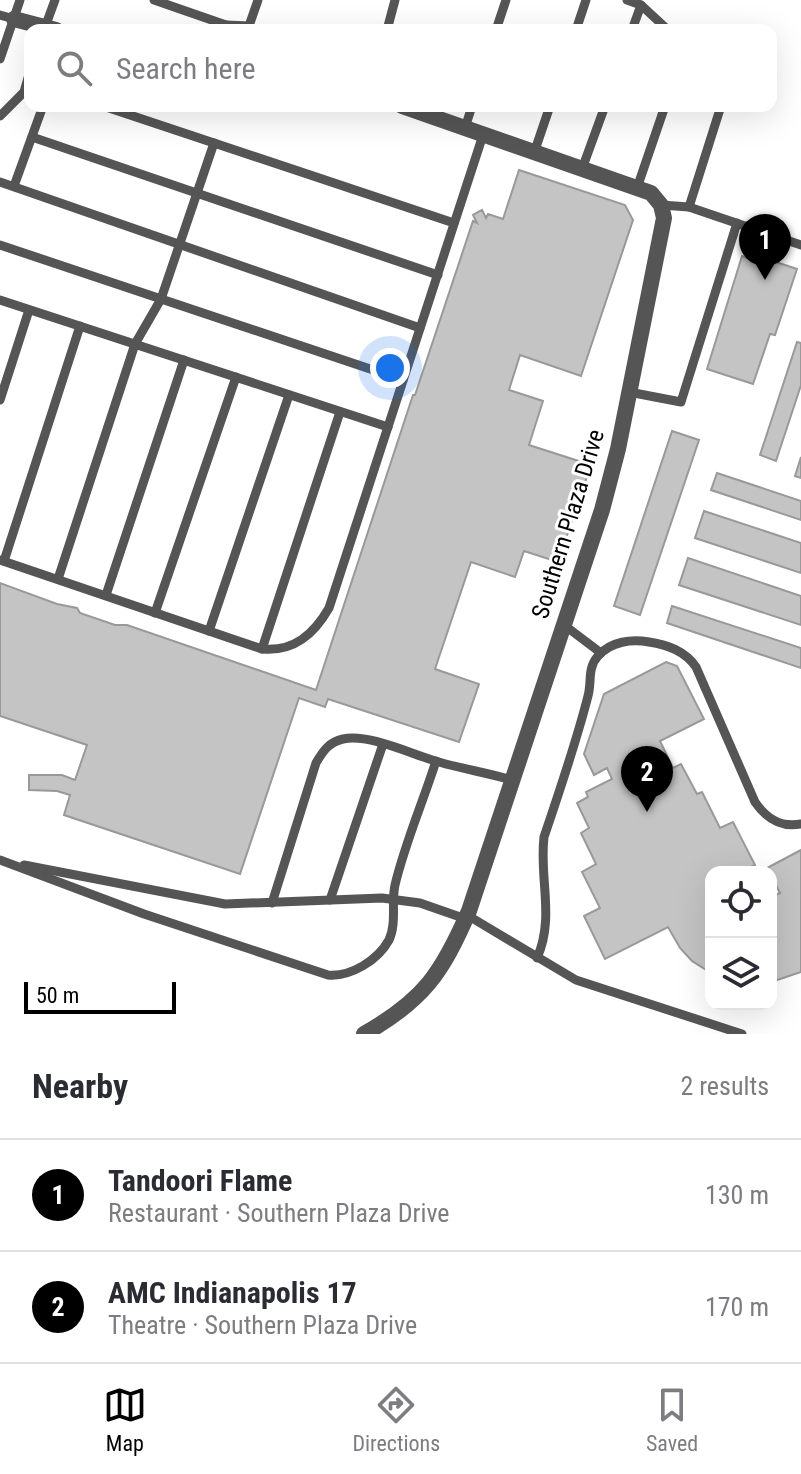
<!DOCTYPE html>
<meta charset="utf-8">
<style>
:root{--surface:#fff;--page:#f2f2f3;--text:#2b2b33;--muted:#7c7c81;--line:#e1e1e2;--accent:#000}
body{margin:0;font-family:"Roboto Condensed",sans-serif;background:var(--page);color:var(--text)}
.controls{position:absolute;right:24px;bottom:24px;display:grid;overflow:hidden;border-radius:16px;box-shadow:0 8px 32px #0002}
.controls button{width:72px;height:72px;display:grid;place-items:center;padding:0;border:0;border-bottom:2px solid var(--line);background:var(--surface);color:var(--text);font:40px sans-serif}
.scale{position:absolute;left:24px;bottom:20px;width:152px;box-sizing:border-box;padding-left:8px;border:4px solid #000;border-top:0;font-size:22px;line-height:28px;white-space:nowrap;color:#000;-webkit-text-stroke:6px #fff;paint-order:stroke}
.you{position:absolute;left:390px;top:368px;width:28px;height:28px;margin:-20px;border:6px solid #fff;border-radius:50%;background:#1a73e8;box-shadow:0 0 0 12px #1a73e833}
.badge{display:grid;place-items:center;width:52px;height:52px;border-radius:50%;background:var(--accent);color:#fff;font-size:26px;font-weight:700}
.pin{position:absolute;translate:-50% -66px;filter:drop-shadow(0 2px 4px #0008)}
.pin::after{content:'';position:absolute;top:42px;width:28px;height:24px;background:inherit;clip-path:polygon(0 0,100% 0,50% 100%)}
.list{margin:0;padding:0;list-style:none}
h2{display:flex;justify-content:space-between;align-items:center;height:104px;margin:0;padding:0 32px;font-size:34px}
h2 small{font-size:26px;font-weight:400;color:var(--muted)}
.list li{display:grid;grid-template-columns:52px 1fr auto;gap:24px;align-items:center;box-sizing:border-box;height:112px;padding:0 32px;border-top:2px solid var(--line)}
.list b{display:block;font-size:30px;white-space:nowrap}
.list p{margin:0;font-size:26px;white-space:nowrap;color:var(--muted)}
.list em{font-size:26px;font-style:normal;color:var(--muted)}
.icon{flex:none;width:44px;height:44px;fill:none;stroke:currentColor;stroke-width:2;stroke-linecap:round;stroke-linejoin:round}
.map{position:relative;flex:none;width:801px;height:1034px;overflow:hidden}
.search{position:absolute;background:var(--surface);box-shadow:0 8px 32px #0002;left:24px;right:24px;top:24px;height:88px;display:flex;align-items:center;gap:20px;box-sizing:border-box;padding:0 28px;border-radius:16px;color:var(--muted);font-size:30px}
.sheet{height:328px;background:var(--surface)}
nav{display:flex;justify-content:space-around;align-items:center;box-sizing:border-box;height:112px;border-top:2px solid var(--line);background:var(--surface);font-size:22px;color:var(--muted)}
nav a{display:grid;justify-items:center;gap:4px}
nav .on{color:var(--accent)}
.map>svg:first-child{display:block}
.building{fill:#c4c4c4;stroke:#999;stroke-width:2}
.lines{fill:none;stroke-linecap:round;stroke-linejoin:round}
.lane{stroke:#555;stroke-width:9}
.street{stroke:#555;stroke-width:16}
.labels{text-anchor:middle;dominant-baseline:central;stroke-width:6;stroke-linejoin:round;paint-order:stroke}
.street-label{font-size:24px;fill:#000;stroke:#fff}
</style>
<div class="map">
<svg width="801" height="1034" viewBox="0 0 801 1034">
<rect width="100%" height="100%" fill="#fff"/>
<g class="building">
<polygon points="519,170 625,205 633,220 581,376 520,355 509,390 543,401 529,445 591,465 558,562 524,551 515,577 471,562 435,669 479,684 459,742 328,699 325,707 299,698 240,874 64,815 70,795 57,791 29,790 29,775 62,775 75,780 87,745 0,716 0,583 57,604 77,608 80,613 115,625 127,625 316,690 413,395 415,395 473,221 477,223 473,215 482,210 486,218 488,214 503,219"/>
<polygon points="761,253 771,256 770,260 797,269 775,335 770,334 753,384 707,369 742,256 758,261"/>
<polygon points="797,342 801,343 801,385 776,461 760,455"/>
<polygon points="672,431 699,440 640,615 614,606"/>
<polygon points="801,457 801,478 795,476"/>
<polygon points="717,473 801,501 801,520 711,490"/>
<polygon points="704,511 801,543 801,573 695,538"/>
<polygon points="688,558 801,596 801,625 679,585"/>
<polygon points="672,606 801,648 801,668 667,623"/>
<polygon points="666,662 677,666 704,719 660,741 673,768 681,764 697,794 702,792 720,828 733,822 755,865 740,872 711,872 711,973 692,961 680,948 668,927 605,959 584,916 600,908 582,872 596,864 581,833 589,828 577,803 588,797 586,792 612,779 607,768 594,775 584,754 604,694"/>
<polygon points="801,850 801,972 771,982 771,897 780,893 767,868"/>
</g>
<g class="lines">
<g class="lane">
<polyline points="154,0 226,25 227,30"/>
<polyline points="627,0 641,5 668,30"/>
<polyline points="0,15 14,19"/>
<polyline points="226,25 249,26 258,0"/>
<polyline points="44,30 55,0"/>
<polyline points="387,30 395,0"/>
<polyline points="496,30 506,0"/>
<polyline points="576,30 586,0"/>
<polyline points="632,30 641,5"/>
<polyline points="0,59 20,0"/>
<polyline points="103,106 454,223"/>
<polyline points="0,116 24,92 30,71"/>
<polyline points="465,128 472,106"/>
<polyline points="32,137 438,275"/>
<polyline points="534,153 550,106"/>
<polyline points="582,169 605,106"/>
<polyline points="0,182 420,328"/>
<polyline points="14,186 43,106"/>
<polyline points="637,188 665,106"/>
<polyline points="661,205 689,207 721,106"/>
<polyline points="689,207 801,245"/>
<polyline points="0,245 403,380"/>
<polyline points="0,300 388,427"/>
<polyline points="629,392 681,402 737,223"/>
<polyline points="0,400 29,310"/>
<path d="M0 560 262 649C294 652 314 634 329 608L483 135"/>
<polyline points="4,561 80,326"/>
<polyline points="58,579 135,344 161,299 214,143"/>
<polyline points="106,595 184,360"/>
<polyline points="155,613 236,377"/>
<polyline points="564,625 601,653"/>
<polyline points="209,631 289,395"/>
<polyline points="262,649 340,412"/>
<path d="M0 860 144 914 328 975C351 977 378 960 389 940 397 923 391 902 395 885 405 843 423 802 436 761"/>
<polyline points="24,865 225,904 382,898 420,903 466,919"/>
<polyline points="330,900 383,744"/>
<path d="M272 903 316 763C323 751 329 742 343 739 369 733 413 755 439 762 463 769 488 773 512 780"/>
<polyline points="467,915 576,980 742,1034"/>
<path d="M537 958C555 918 539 878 544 837 560 790 576 743 588 696 592 682 587 668 598 656 611 641 632 639 649 642 668 645 685 651 696 667L755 802C766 818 780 828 801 824"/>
</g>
<g class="street">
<polyline points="14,19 56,30"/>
<path d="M364 1034C424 1000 442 973 469 911L602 510 618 449 664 218 661 205 651 193 402 106"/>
</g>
</g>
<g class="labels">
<g class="street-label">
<text transform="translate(568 524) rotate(-73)">Southern Plaza Drive</text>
</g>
</g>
</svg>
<div class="controls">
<button><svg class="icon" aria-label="locate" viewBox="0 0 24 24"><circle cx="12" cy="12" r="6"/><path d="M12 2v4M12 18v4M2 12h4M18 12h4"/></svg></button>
<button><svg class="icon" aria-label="layers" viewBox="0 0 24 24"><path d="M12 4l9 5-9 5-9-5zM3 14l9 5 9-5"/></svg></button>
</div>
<div class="scale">50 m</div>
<div class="you"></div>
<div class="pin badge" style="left:765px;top:280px">1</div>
<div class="pin badge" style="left:647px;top:812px">2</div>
<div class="search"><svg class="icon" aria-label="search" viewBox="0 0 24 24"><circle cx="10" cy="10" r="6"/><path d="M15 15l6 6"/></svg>Search here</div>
</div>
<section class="sheet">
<h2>Nearby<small>2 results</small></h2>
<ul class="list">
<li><span class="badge">1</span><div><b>Tandoori Flame</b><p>Restaurant · Southern Plaza Drive</p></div><em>130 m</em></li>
<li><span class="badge">2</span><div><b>AMC Indianapolis 17</b><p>Theatre · Southern Plaza Drive</p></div><em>170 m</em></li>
</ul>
</section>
<nav>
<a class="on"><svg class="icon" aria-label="map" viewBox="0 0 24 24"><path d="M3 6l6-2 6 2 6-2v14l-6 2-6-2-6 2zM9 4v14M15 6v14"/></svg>Map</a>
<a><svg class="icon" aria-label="directions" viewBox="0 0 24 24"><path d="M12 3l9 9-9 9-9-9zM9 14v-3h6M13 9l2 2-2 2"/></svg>Directions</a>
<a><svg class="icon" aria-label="saved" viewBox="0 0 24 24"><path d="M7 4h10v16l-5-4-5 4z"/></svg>Saved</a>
</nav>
